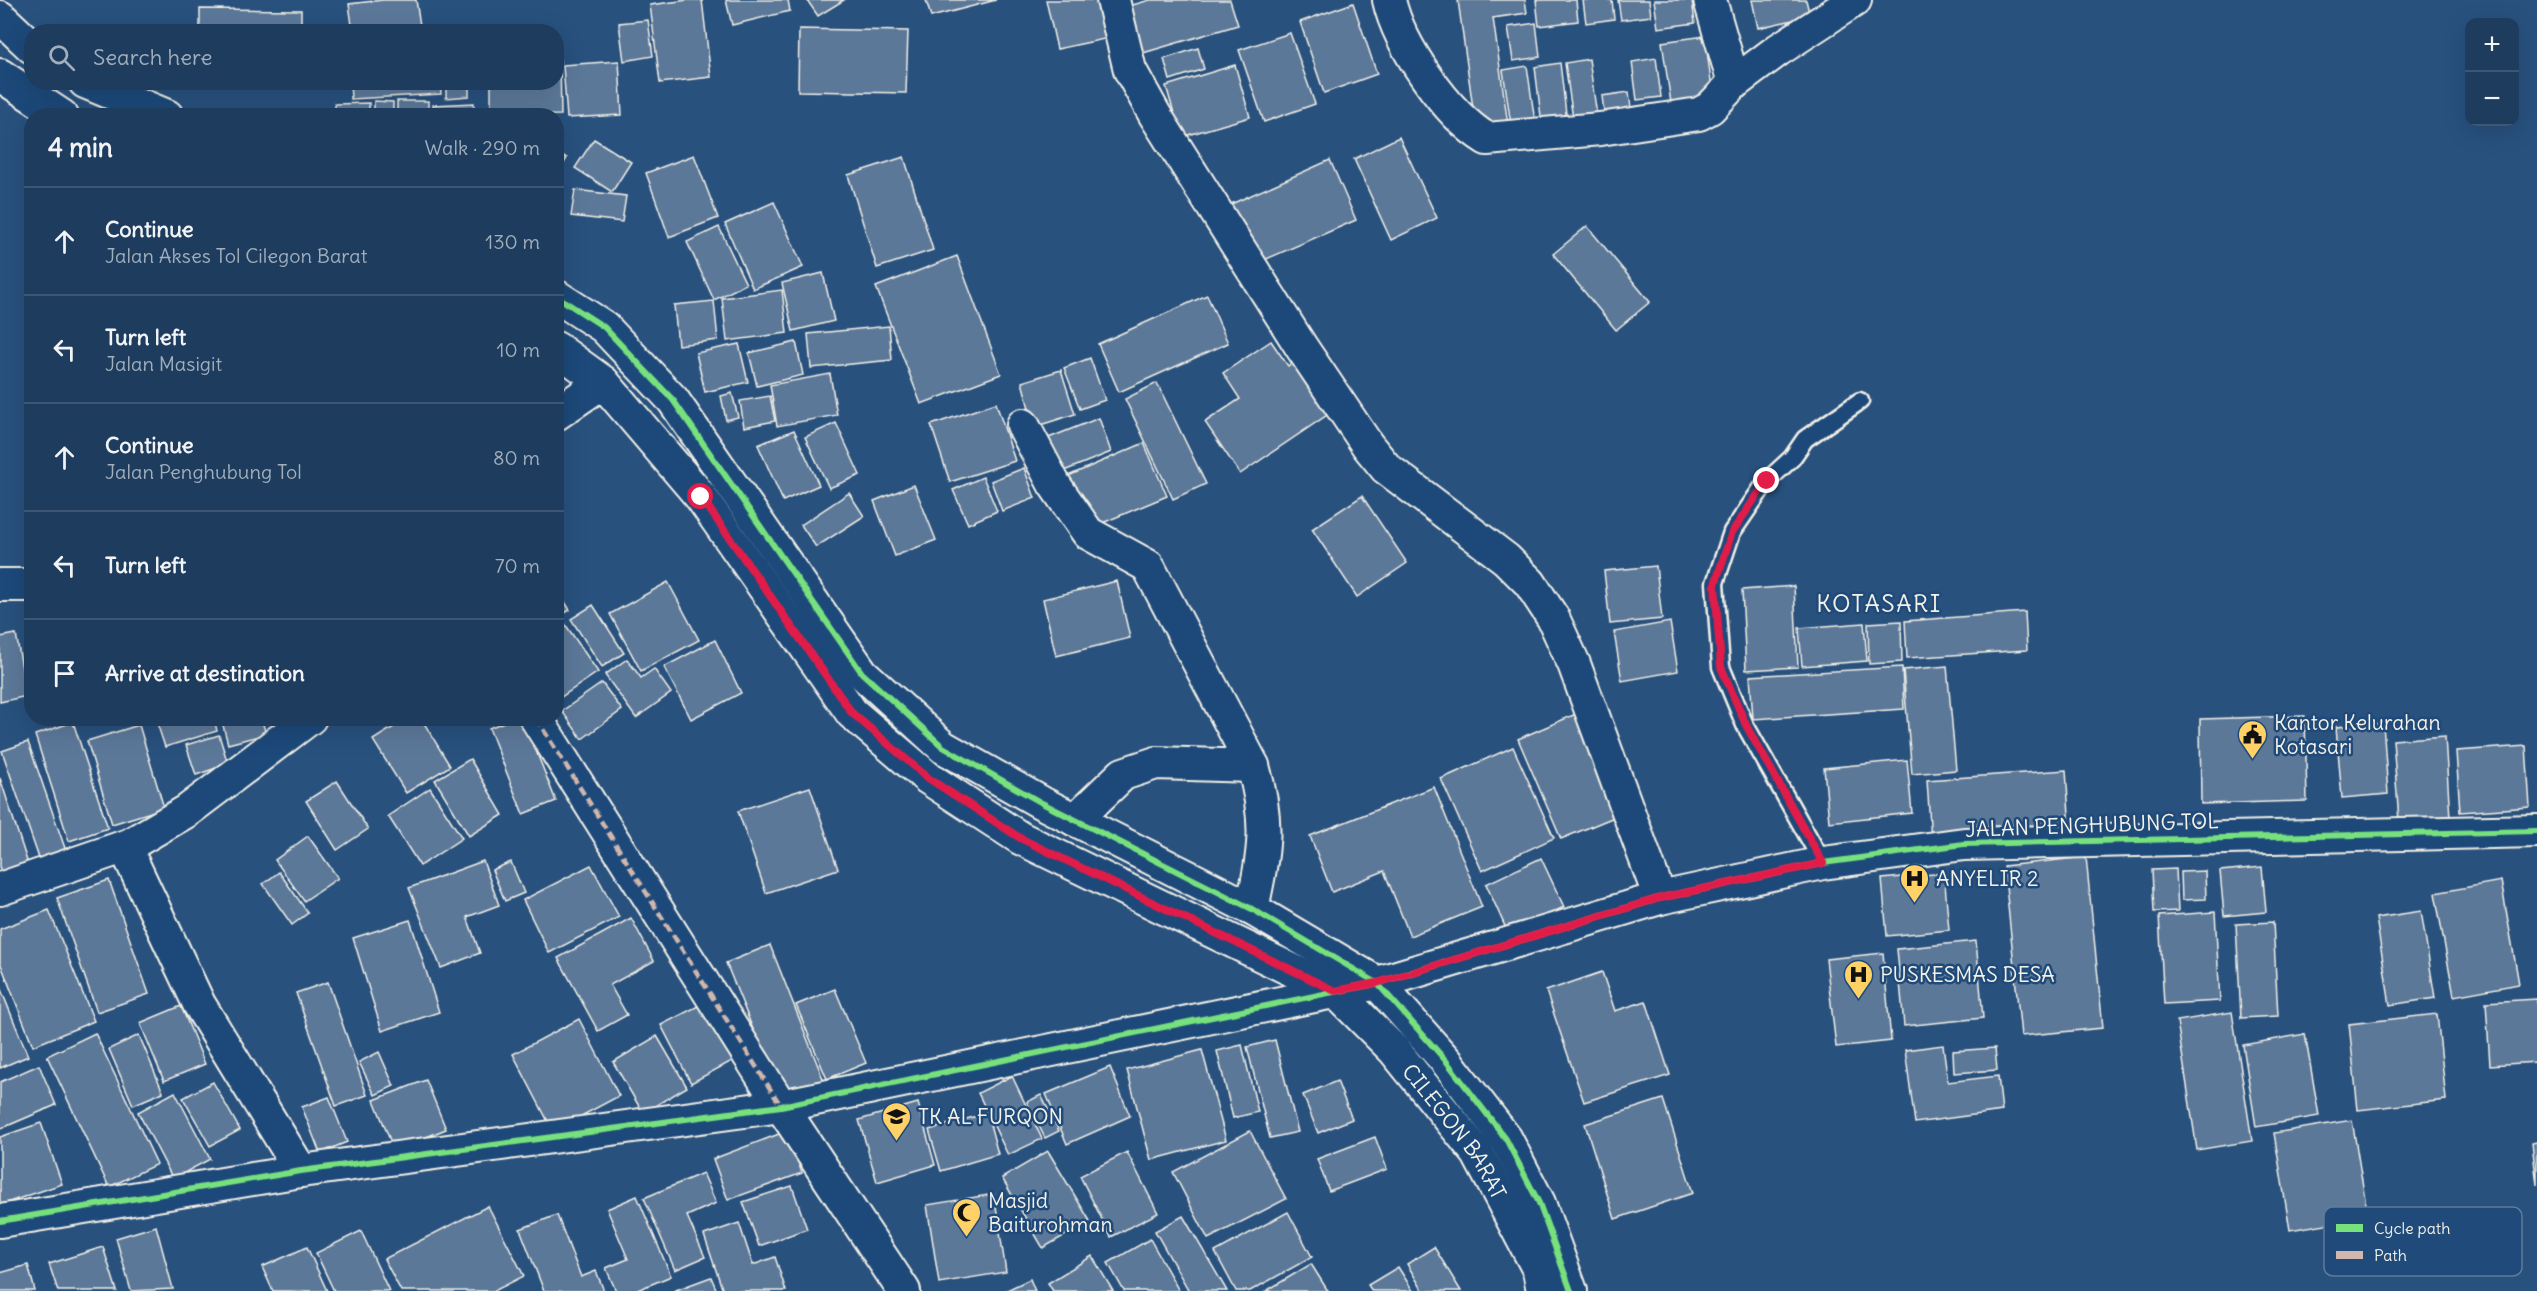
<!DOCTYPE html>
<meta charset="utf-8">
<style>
:root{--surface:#1e3d5e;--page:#264464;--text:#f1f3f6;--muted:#a1aebc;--line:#3c5673}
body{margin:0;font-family:Delius,sans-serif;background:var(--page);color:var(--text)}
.controls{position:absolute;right:18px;top:18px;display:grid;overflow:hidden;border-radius:12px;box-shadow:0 6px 24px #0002}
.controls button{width:54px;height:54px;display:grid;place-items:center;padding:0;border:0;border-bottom:2px solid var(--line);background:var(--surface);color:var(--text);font:30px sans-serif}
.stop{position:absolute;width:18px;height:18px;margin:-14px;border:4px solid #e11d48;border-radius:50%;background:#fff}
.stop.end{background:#e11d48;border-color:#fff;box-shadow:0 2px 6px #0008}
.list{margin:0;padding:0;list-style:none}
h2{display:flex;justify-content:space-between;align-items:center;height:78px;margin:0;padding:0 24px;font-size:26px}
h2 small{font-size:20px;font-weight:400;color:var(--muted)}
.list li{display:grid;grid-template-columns:39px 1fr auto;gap:18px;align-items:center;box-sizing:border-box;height:108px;padding:0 24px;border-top:2px solid var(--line)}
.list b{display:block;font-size:22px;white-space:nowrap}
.list p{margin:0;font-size:20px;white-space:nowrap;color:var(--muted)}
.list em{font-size:20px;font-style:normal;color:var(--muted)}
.icon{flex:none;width:33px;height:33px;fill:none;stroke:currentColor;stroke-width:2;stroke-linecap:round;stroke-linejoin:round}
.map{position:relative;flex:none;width:2537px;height:1291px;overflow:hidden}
.search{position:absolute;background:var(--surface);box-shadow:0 6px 24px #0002;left:24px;top:24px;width:540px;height:66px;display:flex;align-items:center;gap:15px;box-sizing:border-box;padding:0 21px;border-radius:24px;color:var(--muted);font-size:22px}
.panel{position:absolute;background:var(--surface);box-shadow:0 6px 24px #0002;left:24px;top:108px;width:540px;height:618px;border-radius:24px}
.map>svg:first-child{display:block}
.building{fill:#5b7899;stroke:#f4f1e8;stroke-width:1.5}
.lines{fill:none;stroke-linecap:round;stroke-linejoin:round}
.lane-casing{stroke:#f4f1e8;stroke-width:21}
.street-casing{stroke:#f4f1e8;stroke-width:36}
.lane{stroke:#1f4a7a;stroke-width:16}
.street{stroke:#1f4a7a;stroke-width:32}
.quiet{stroke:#d1b7ad;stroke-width:4.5;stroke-dasharray:9 4.5;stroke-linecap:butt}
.cycleway-casing{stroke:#1f4a7a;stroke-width:10}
.cycleway{stroke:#77e17e;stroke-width:6}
.route{stroke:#e11d48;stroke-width:8}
.labels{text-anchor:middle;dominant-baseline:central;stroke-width:5;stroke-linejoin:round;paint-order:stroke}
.poi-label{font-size:21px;fill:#f4f1e8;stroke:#1f4a7a;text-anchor:start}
.street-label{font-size:21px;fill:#f4f1e8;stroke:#1f4a7a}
.quarter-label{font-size:24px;letter-spacing:1.5px;fill:#f4f1e8;stroke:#1f4a7a}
.key{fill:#1f4a7a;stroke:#5f7c9b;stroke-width:1.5}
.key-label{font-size:16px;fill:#f4f1e8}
</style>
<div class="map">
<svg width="2537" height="1291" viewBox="0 0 2537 1291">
<rect width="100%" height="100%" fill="#28517e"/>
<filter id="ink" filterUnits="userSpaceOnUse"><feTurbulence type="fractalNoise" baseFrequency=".0167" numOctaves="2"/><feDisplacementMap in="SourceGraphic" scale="12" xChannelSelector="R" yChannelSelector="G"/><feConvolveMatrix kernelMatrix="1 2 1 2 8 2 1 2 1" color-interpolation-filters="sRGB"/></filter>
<g filter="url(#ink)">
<g class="building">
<polygon points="383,0 416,0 421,32 353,32 349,4"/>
<polygon points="688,0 702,0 711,77 660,83 650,5"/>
<polygon points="726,0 788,0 790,11 732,25"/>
<polygon points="807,0 844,0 818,16"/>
<polygon points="926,0 996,0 931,17"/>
<polygon points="1046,0 1100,0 1109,38 1057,49"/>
<polygon points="1150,0 1230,0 1238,25 1143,53 1129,6"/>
<polygon points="1458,0 1525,0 1527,13 1493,18 1508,125 1476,130"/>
<polygon points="1536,0 1576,0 1578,21 1539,26"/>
<polygon points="1583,0 1612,0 1614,19 1586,23"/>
<polygon points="1618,0 1649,0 1651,16 1621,20"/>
<polygon points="1654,0 1692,0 1695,23 1658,28"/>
<polygon points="1752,0 1806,0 1810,16 1758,28"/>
<polygon points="1353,3 1377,74 1324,93 1300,22"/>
<polygon points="200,9 301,10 301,32 200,32"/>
<polygon points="648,20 653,56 624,61 619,23"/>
<polygon points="1536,23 1540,57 1513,61 1508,27"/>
<polygon points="799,29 908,31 906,93 798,91"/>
<polygon points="1290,33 1315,104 1264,122 1239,50"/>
<polygon points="1705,36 1713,97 1671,103 1662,42"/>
<polygon points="1198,48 1204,69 1170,80 1164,59"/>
<polygon points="1656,58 1661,97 1637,100 1632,62"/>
<polygon points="1589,59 1598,123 1574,126 1565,63"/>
<polygon points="556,60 560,60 561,115 491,116 491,82 556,82"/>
<polygon points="619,61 622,115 567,118 563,65"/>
<polygon points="1560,63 1567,122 1542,125 1535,67"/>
<polygon points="1235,65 1250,117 1181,137 1166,86"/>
<polygon points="1527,66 1536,129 1512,132 1503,70"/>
<polygon points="350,82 440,82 441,94 351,99"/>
<polygon points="446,82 469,82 469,96 446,98"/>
<polygon points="1629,92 1632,116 1605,120 1602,96"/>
<polygon points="374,101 393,102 393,116 374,116"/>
<rect x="397" y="101" width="31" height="15"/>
<polygon points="369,103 369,116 335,116 335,104"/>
<polygon points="474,103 474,116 434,116 433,105"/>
<polygon points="1399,137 1437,218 1391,240 1354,159"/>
<polygon points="594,139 631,162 612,192 575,168"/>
<polygon points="556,152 567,158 556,177"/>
<polygon points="694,155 718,218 669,237 646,173"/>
<polygon points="904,157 933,250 877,268 848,175"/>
<polygon points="1330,160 1356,220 1255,264 1229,205"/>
<polygon points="575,190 626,196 622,222 571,216"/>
<polygon points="774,202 803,267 753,289 725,224"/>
<polygon points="1587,226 1650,302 1616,330 1553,254"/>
<polygon points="719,227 746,284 714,300 687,242"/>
<polygon points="957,256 1001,374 921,404 876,287"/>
<polygon points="823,273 834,321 793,331 782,283"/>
<polygon points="782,290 787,333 727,341 722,298"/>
<polygon points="1207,295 1228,343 1119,392 1098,344"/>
<polygon points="714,301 718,340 678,345 674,305"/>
<polygon points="889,326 892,360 811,368 808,334"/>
<polygon points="1271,341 1288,366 1304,355 1339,407 1240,474 1205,422 1240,399 1223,373"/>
<polygon points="796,342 803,375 757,386 749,353"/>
<polygon points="739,344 748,382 705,392 696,353"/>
<polygon points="1090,358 1105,400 1080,409 1064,368"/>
<polygon points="1061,370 1075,414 1034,427 1022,382"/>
<polygon points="830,374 837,415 777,426 770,385"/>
<polygon points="1157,383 1206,484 1173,499 1125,399"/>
<polygon points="732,393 738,417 726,420 721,396"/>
<polygon points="770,396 775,421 744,427 740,401"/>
<polygon points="996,403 1015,461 950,482 931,425"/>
<polygon points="1099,418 1111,452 1054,475 1041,441"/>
<polygon points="836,423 860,475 829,488 805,437"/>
<polygon points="794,430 819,485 783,501 758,445"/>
<polygon points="1144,443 1167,496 1088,529 1066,477"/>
<polygon points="1024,468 1035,498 1002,511 991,481"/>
<polygon points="983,477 997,511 968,524 953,490"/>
<polygon points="914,485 936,540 895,556 874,501"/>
<polygon points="849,493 864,516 816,547 801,525"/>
<polygon points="1362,496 1407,563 1357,597 1312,529"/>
<polygon points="1656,566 1662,619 1610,624 1604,571"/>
<polygon points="1117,581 1130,638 1056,656 1043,599"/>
<polygon points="668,582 699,640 641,671 610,614"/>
<polygon points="1794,586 1798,667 1746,670 1742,590"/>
<polygon points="556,588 570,610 556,618"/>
<polygon points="593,605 624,653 602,667 571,619"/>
<polygon points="2025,612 2027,650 1907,658 1905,621"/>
<polygon points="563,621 598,672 558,699 556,626"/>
<polygon points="1901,621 1902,662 1869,664 1868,623"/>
<polygon points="1670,622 1678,671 1622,681 1614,632"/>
<polygon points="1864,623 1867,661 1802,666 1799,628"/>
<polygon points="16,634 27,696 0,702 0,637"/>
<polygon points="715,640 741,693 691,719 664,667"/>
<polygon points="627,659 641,678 654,669 671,693 636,718 605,675"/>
<polygon points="1947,666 1956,770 1912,774 1903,670"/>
<polygon points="1902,667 1904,709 1753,719 1750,676"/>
<polygon points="602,683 622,710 582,739 562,711"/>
<polygon points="1576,714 1619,815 1561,839 1518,739"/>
<polygon points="2305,716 2307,801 2201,804 2200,719"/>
<polygon points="161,718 214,718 217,731 165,747 156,720"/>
<polygon points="221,718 261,718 266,734 228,744"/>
<polygon points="408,718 421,718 450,766 406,793 373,740"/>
<polygon points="514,718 523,718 556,801 523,814 489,728"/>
<polygon points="73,722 108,828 69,841 35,735"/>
<polygon points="2383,723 2388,794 2342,798 2336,727"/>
<polygon points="139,725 164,808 112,824 87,741"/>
<polygon points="219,735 228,764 196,775 186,745"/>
<polygon points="2445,736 2450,818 2399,821 2393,740"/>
<polygon points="28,742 66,851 40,861 2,751"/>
<polygon points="2526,746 2530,807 2460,812 2456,751"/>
<polygon points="1513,747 1554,838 1482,871 1441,779"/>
<polygon points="470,759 503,815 469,836 435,780"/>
<polygon points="1907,760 1912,813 1829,822 1824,768"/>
<polygon points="2066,770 2070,830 1931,840 1927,780"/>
<polygon points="0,778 29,867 0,877"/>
<polygon points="337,781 368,829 337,850 306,801"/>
<polygon points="810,787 838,869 766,893 738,811"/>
<polygon points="1434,787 1482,907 1410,936 1384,871 1332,892 1310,836"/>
<polygon points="430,788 462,838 420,866 388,816"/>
<polygon points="308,836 338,878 304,901 275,860"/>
<polygon points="2086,857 2103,1028 2021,1036 2004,866"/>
<polygon points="1541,858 1564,907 1508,933 1486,884"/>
<polygon points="483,861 499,905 467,917 480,953 441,968 409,888"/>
<polygon points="511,862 524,893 505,901 492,870"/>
<polygon points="591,865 619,917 549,953 523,900"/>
<polygon points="2262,867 2266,912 2224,916 2220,871"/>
<polygon points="2176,869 2178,911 2154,912 2152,870"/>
<polygon points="2205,871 2206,899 2182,900 2181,872"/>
<polygon points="279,872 308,913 292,925 263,884"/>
<polygon points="1944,873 1949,930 1887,936 1882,879"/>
<polygon points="109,880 149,994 97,1012 57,898"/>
<polygon points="2501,881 2519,984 2454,996 2435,893"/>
<polygon points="49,910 94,1021 33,1046 0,962 0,929"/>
<polygon points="2421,911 2435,998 2390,1005 2376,918"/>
<polygon points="2215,912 2220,1001 2164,1004 2159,916"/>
<polygon points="631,918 654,961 610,985 627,1015 598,1031 558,958"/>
<polygon points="410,920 439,1012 382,1031 353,938"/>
<polygon points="2273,922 2278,1016 2241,1018 2236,924"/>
<polygon points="1976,941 1983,1018 1904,1026 1897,949"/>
<polygon points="770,945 824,1081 781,1098 726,963"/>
<polygon points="1883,953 1891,1041 1836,1047 1826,959"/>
<polygon points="1602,972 1615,1011 1646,1001 1670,1075 1584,1102 1546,991"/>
<polygon points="328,982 367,1095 336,1106 296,993"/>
<polygon points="0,987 28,1056 0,1068"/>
<polygon points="835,989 866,1063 827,1079 796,1005"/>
<polygon points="2537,999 2537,1062 2490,1065 2486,1002"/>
<polygon points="704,1003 734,1060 691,1083 661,1025"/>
<polygon points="181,1006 205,1064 164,1081 140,1023"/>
<polygon points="2232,1012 2252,1141 2197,1150 2177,1021"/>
<polygon points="2437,1014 2446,1100 2358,1110 2349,1024"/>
<polygon points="579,1019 619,1096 553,1131 513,1054"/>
<polygon points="95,1033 157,1164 109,1187 47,1056"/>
<polygon points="2305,1034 2319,1116 2256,1127 2243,1045"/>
<polygon points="139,1035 163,1092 133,1105 109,1049"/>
<polygon points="657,1036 687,1087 643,1113 613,1062"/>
<polygon points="1275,1040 1298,1132 1270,1138 1247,1047"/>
<polygon points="1242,1045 1258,1112 1233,1118 1217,1051"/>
<polygon points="1943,1045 1948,1082 1998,1076 2002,1111 1915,1123 1905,1050"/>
<polygon points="1995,1048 1997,1070 1954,1073 1953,1051"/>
<polygon points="1202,1050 1226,1140 1151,1160 1127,1070"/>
<polygon points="379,1052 394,1086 375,1095 359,1062"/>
<polygon points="39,1065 56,1105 0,1129 0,1082"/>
<polygon points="1110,1067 1130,1116 1067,1144 1046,1094"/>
<polygon points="1012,1076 1042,1139 1008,1155 978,1093"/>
<polygon points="426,1080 446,1129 394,1150 374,1100"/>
<polygon points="1337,1081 1352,1119 1318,1133 1303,1095"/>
<polygon points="213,1082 240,1130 210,1146 183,1098"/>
<polygon points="175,1092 210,1159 173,1179 138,1112"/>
<polygon points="1041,1095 1059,1131 1045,1138 1027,1102"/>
<polygon points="329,1097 347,1142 320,1153 302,1107"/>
<polygon points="1663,1099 1693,1193 1615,1219 1585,1124"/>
<polygon points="918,1103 935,1165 877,1182 859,1120"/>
<polygon points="987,1113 998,1154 941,1171 929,1130"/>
<polygon points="2352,1120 2368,1217 2290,1230 2274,1133"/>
<polygon points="41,1123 62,1184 0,1205 0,1137"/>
<polygon points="787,1131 802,1173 728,1200 713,1159"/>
<polygon points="1250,1131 1286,1199 1208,1239 1173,1172"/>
<polygon points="1375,1137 1387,1169 1329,1191 1317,1159"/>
<polygon points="2537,1142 2537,1185 2532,1143"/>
<polygon points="1048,1151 1090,1221 1043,1248 1002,1178"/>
<polygon points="1127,1152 1158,1213 1111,1237 1080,1176"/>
<polygon points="703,1173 716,1203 687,1216 705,1257 675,1270 644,1198"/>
<polygon points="792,1186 807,1229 759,1246 743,1202"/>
<polygon points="994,1194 1006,1272 939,1283 927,1205"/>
<polygon points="637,1196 671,1276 635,1291 616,1291 606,1268 628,1259 607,1209"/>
<polygon points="488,1206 524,1276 494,1291 401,1291 384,1259"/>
<polygon points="1288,1212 1312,1257 1250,1291 1236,1291 1215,1252"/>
<polygon points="557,1215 581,1277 596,1271 604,1291 544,1291 520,1229"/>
<polygon points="1183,1216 1227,1291 1189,1291 1155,1231"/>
<polygon points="739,1223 753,1265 775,1257 786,1291 723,1291 704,1235"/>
<polygon points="156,1226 173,1289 131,1291 116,1238"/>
<polygon points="361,1231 389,1291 334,1291 316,1253"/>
<polygon points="1150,1239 1179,1291 1124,1291 1108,1263"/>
<polygon points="103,1247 117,1291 58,1291 49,1264"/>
<polygon points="307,1247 327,1291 273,1291 262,1267"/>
<polygon points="1434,1247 1461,1291 1423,1291 1407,1264"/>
<polygon points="1092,1256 1113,1291 1053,1291 1048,1283"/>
<polygon points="1311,1264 1328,1291 1266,1291"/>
<polygon points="28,1265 35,1291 0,1291 0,1273"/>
<polygon points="1398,1267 1413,1291 1372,1291 1368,1285"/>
<polygon points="711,1277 717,1291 673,1291"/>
<polygon points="1030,1279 1035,1291 1005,1291"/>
</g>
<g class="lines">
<defs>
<polyline id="lane" points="1823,863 1745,725 1721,667 1715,583 1732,532 1767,481 1792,458 1805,439 1860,401"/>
<g id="street">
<polyline points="1113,0 1130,70 1155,115 1302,348 1368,446 1386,468 1506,559 1530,583 1553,618 1574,664 1660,898"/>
<path d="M1389 0C1399 45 1447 115 1487 139L1600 129 1699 114 1710 108 1734 83"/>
<polyline points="1710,0 1734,83 1778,50 1855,0"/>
<polyline points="0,17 32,47"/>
<polyline points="0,75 62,116"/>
<polyline points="85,82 167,116"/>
<polyline points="556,296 604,327 673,400 862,673 943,747 1042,803 1252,909 1377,983 1447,1062 1506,1139 1539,1203 1571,1291"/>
<path id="s1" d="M556 348 603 382 701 497 852 713 928 778 1020 838 1335 991 1394 1050 1478 1154 1539 1270 1543 1291"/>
<polyline points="556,414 603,382"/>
<path d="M1023 425 1054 484 1088 533 1148 566 1253 766C1270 825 1264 851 1252 909"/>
<polyline points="0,585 32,585"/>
<polyline points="536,718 781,1106 904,1291"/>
<polyline points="1075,820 1123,774 1156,763 1253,766"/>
<polyline points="125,847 199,1004 301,1171"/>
<polyline points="0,889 129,845 187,811 310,718"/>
<polyline points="0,1221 301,1171 781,1106 1377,983 1660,898 1823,863 1964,844 2537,831"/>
</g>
</defs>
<use href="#lane" class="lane-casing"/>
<use href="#street" class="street-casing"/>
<use href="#lane" class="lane"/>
<use href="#street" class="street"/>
<polyline class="quiet" points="536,718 781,1106"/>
<defs>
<g id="cycleway">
<polyline points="556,296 604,327 673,400 862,673 943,747 1042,803 1252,909 1377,983 1447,1062 1506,1139 1539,1203 1571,1291"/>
<polyline points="0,1221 301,1171 781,1106 1377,983 1660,898 1823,863 1964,844 2537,831"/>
</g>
</defs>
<use href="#cycleway" class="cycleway-casing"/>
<use href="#cycleway" class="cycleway"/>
</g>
</g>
<g class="lines" filter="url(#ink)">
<polyline class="route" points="701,497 852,713 928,778 1020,838 1335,991 1377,983 1660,898 1823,863 1746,725 1721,667 1715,584 1732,532 1767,481"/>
</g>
<defs>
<symbol id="civic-pin" viewBox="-11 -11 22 30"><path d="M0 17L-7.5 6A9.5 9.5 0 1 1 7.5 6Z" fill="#ffd166" stroke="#1f4a7a"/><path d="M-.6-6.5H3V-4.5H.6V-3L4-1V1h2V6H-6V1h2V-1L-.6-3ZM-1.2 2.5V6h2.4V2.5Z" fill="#111"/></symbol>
<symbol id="hospital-pin" viewBox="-11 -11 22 30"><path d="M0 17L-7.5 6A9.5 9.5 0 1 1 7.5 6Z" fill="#ffd166" stroke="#1f4a7a"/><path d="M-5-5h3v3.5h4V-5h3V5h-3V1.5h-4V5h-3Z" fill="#111"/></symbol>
<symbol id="school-pin" viewBox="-11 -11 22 30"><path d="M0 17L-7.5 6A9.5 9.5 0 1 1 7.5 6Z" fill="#ffd166" stroke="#1f4a7a"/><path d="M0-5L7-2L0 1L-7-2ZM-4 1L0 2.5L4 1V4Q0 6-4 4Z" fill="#111"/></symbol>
<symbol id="mosque-pin" viewBox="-11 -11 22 30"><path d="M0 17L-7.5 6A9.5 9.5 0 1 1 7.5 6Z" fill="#ffd166" stroke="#1f4a7a"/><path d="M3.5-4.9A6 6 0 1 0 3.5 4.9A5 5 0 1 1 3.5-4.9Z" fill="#111"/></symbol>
</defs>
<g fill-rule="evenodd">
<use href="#civic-pin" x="2236" y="718" width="33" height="45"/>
<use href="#hospital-pin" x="1898" y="862" width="33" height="45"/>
<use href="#hospital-pin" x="1842" y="958" width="33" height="45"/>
<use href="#school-pin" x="880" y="1100" width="33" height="45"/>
<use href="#mosque-pin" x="950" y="1196" width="33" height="45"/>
</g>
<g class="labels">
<g class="poi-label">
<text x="2274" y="722">Kantor Kelurahan<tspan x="2274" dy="24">Kotasari</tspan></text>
<text x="1936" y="878">ANYELIR 2</text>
<text x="1880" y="974">PUSKESMAS DESA</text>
<text x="918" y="1116">TK AL FURQON</text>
<text x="988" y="1200">Masjid<tspan x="988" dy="24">Baiturohman</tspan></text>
</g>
<g class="street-label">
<text transform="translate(2092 825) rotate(-2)">JALAN PENGHUBUNG TOL</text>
<text stroke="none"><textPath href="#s1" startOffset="1218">CILEGON BARAT</textPath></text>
</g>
<g class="quarter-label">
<text x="1879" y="603">KOTASARI</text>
</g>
</g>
<rect x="2324" y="1207" width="198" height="69" rx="9" class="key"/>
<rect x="2336" y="1224" width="27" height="8" fill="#77e17e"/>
<rect x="2336" y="1251" width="27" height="8" fill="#d1b7ad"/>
<g class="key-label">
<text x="2374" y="1234">Cycle path</text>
<text x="2374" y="1261">Path</text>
</g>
</svg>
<div class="controls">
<button>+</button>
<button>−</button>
</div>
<div class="stop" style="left:701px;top:497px"></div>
<div class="stop end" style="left:1767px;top:481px"></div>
<div class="search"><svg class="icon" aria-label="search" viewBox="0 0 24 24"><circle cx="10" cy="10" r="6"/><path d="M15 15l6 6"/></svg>Search here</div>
<section class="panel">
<h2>4 min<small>Walk · 290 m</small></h2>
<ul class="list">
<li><svg class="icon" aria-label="ahead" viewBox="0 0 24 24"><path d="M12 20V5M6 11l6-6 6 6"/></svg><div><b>Continue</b><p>Jalan Akses Tol Cilegon Barat</p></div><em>130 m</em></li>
<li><svg class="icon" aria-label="left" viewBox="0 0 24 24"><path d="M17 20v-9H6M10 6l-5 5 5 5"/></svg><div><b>Turn left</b><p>Jalan Masigit</p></div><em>10 m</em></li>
<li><svg class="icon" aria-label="ahead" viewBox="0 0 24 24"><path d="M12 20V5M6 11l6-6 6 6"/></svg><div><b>Continue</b><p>Jalan Penghubung Tol</p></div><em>80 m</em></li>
<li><svg class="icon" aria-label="left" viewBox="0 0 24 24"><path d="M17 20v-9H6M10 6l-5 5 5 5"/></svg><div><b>Turn left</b></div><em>70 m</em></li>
<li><svg class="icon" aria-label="arrive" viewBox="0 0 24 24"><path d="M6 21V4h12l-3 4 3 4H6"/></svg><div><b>Arrive at destination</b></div></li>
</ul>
</section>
</div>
